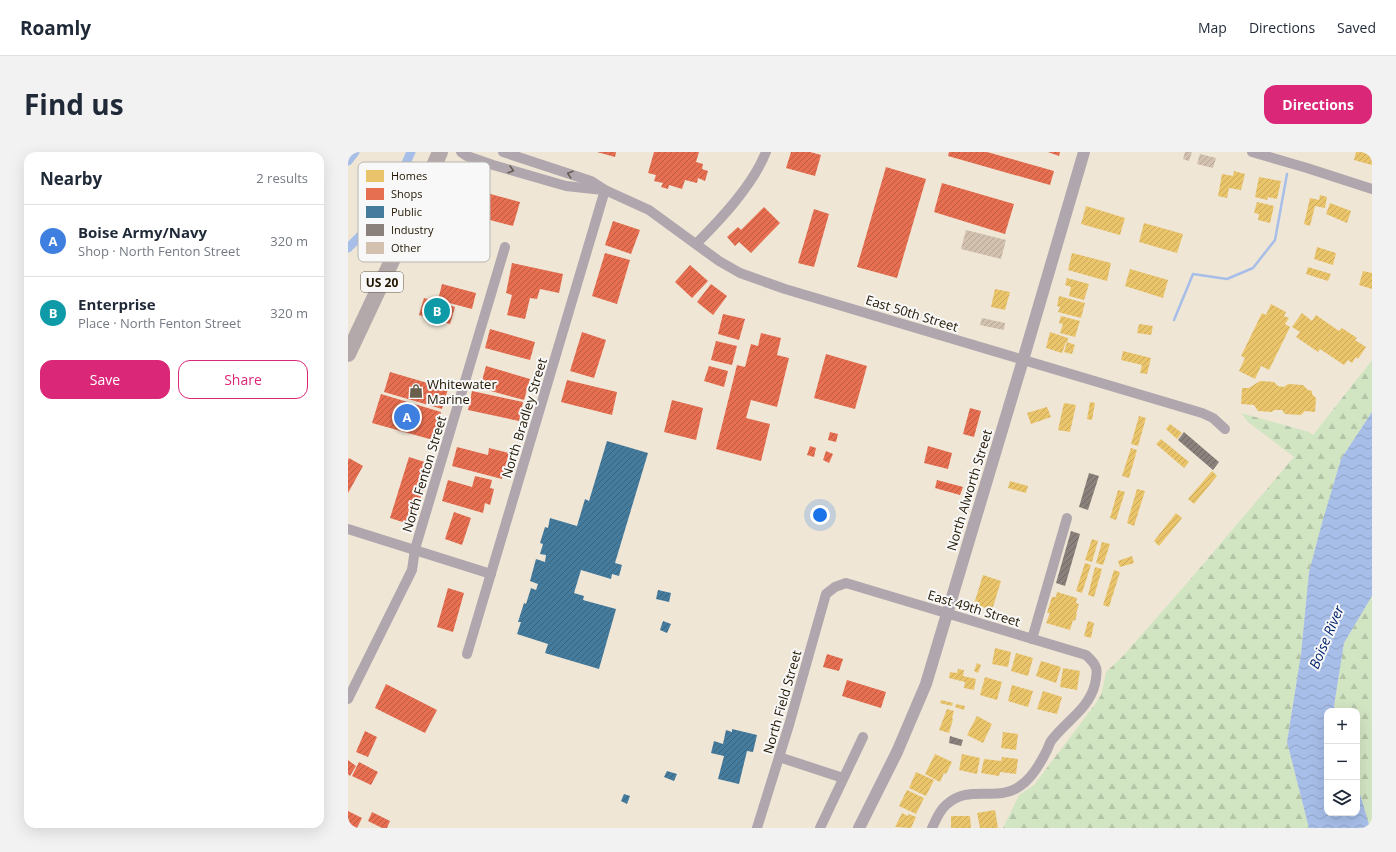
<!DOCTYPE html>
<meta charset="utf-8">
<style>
:root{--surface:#fff;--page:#f2f2f3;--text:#1f2937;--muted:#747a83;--line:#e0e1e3;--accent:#db2777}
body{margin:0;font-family:"Open Sans",sans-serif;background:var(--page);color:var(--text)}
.controls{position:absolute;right:12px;bottom:12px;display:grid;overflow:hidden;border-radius:8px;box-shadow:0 4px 16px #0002}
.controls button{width:36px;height:36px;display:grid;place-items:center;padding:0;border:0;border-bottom:1px solid var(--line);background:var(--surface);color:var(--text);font:20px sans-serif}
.you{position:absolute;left:472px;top:363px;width:14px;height:14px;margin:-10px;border:3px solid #fff;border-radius:50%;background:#1a73e8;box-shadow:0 0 0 6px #1a73e833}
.badge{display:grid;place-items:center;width:26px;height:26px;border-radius:50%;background:var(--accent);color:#fff;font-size:13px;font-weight:700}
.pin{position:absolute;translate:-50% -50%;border:2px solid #fff;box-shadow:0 1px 4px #0006}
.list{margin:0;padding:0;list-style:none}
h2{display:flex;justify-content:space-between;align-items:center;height:52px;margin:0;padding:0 16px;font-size:17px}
h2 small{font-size:13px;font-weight:400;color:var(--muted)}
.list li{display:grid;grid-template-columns:26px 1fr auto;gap:12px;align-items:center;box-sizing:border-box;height:72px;padding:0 16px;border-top:1px solid var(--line)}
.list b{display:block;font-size:15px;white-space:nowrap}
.list p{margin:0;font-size:13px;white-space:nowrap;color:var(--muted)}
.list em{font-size:13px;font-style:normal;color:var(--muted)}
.actions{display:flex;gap:8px;padding:12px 16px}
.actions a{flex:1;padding:9px 0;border:1px solid var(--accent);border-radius:12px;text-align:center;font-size:14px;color:var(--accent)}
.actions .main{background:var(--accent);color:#fff}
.icon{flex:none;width:22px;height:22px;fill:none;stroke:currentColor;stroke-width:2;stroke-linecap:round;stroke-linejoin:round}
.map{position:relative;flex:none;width:1024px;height:676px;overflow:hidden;border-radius:12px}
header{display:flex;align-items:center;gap:24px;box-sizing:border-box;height:56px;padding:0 20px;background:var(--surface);border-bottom:1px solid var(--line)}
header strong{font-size:19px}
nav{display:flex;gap:22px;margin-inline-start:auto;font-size:14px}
.intro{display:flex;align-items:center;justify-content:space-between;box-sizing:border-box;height:96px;padding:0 24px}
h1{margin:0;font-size:28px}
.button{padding:10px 18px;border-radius:12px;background:var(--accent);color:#fff;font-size:14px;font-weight:700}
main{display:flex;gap:24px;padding:0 24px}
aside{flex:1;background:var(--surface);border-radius:12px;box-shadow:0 4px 16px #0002}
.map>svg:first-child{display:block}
.forest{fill:url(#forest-firs)}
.water{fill:url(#water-waves)}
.homes{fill:url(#homes-hatch)}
.shops{fill:url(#shops-hatch)}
.public{fill:url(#public-hatch)}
.industry{fill:url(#industry-hatch)}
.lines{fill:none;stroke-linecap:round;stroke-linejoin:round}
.stream{stroke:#a7bee8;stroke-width:2.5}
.canal{stroke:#a7bee8;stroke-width:9}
.building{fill:url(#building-hatch)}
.minor{stroke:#afa7ad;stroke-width:10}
.tertiary{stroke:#afa7ad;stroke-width:12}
.primary{stroke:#b4a9aa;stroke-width:16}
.oneway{stroke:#685e56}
.labels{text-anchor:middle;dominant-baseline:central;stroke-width:4;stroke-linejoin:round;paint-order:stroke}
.shield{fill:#f8f8f8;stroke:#625a4a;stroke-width:1}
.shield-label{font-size:12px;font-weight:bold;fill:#221600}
.street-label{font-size:13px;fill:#221600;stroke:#f8f8f8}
.poi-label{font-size:13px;fill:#221600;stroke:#f8f8f8;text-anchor:start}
.water-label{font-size:14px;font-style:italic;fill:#00246e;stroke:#f8f8f8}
.key{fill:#f8f8f8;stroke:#b8b4ae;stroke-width:1}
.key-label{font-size:11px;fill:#221600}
</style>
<header>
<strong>Roamly</strong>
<nav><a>Map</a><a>Directions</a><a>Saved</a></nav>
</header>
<div class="intro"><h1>Find us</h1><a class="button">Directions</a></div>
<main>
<aside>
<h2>Nearby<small>2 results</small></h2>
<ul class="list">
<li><span class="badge" style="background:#3f7fe0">A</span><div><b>Boise Army/Navy</b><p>Shop · North Fenton Street</p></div><em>320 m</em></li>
<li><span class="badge" style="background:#0f9aa8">B</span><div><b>Enterprise</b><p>Place · North Fenton Street</p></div><em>320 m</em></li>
</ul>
<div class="actions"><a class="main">Save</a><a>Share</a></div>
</aside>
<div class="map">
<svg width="1024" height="676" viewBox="0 0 1024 676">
<defs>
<pattern id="forest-firs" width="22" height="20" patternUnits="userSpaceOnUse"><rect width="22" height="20" fill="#d2e5c3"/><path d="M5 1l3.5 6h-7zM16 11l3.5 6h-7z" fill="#b4c4a6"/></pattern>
<pattern id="water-waves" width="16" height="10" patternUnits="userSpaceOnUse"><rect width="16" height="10" fill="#a7bee8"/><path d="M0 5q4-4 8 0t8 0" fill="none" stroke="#8fa3c5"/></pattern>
<pattern id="homes-hatch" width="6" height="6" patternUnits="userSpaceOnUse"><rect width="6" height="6" fill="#e9c46a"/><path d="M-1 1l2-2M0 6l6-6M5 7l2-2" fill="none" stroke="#c8a85a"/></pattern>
<pattern id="shops-hatch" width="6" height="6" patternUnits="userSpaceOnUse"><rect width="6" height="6" fill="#e76f51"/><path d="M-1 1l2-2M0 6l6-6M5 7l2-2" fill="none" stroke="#bb5a41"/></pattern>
<pattern id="public-hatch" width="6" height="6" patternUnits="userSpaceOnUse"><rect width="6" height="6" fill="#457b9d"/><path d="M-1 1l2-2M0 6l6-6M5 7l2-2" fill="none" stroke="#39647e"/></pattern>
<pattern id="industry-hatch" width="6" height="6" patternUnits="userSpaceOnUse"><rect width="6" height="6" fill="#8a817c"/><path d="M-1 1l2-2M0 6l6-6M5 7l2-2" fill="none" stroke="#706963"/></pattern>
<pattern id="building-hatch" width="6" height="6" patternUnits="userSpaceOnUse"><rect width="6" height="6" fill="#d2c1af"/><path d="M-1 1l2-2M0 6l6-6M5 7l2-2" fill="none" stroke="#b4a595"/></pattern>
</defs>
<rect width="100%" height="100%" fill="#f0e6d6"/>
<g class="forest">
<polygon points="1024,208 1024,260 993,307 961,420 953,502 939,590 961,676 655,676 671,643 686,633 748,551 753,543 758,520 774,505 840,430 946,305 900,270 893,261 961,280 965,283"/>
<polygon points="1024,444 1024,676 1022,676 1009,632 1009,559 987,559 986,554 996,491"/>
</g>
<polygon class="water" points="1024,260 1024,444 996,491 986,554 987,559 979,559 979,661 1009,661 1009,632 1022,676 961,676 939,590 953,502 961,420 974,371 993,307"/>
<g class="homes">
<polygon points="1008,0 1024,0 1024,13 1006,8"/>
<polygon points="886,19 897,22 893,38 881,36 879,46 870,44 874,22 885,24"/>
<polygon points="911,25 933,29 929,47 920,45 919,48 907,45"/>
<polygon points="972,43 979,45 977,56 967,54 962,74 956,72 962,46 971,48"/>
<polygon points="909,50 926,54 922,71 910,68 911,62 906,61"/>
<polygon points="982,51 1003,59 999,71 978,62"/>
<polygon points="738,54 777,66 772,83 733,72"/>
<polygon points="796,71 835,82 829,101 791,90"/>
<polygon points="969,95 988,101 985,113 966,107"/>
<polygon points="724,101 763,111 759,129 720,118"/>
<polygon points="960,115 983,122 980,129 958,122"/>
<polygon points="782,117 820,128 815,146 777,134"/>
<polygon points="1015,119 1024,121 1024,137 1011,133"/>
<polygon points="719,126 741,132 736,148 721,144 723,135 717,133"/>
<polygon points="647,137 662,140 657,158 643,155"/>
<polygon points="711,144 737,151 733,166 710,160 712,155 709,154"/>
<polygon points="923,152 938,160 936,164 941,166 937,172 942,175 921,218 913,214 907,227 891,219 897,206 893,204 914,161 918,163"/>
<polygon points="954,161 964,169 968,163 991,179 994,176 1009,186 1007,188 1018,195 1010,207 1008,205 1004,211 1000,208 996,213 972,197 970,200 948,185 952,180 944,175"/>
<polygon points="713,164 732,169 727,185 712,181 715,172 711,171"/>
<polygon points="791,172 805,174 803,183 789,181"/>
<polygon points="702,180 720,186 719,191 718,190 714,201 698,196"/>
<polygon points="719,190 727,193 724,202 716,200"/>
<polygon points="775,199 803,206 799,222 792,221 794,213 773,208"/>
<polygon points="912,229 926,230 930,234 936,235 940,232 955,233 960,238 964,239 964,242 968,246 967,260 957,259 953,263 937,262 934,258 926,258 924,260 910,259 906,253 893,252 894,236 901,236"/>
<polygon points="742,250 747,251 744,268 739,267"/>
<polygon points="716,251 728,253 722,280 710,278"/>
<polygon points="699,255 703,265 683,272 679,261"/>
<polygon points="791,264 798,266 790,294 783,292"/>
<polygon points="822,272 834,281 829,287 818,277"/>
<polygon points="813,287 841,310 836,316 808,292"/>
<polygon points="783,296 789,298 781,326 774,324"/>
<polygon points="864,319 869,324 846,352 840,347"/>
<polygon points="662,329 680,334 678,341 660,336"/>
<polygon points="789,337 797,339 786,374 779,371"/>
<polygon points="770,338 777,340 768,368 762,366"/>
<polygon points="828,361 834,366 811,394 806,389"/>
<polygon points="744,387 750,389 744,410 737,408"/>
<polygon points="754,390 762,392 755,413 748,411"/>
<polygon points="784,404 786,411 772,415 770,409"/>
<polygon points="737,411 743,413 734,441 728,439"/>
<polygon points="747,415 754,417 746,445 740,443"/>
<polygon points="766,418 772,420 761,455 755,453"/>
<polygon points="635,423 653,429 644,458 626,452"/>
<polygon points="709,440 729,446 728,451 731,452 728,462 729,462 727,469 725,468 722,478 698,471 702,461 699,461 704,445 708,445"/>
<polygon points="740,469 746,471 743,486 736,484"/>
<polygon points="647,496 663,500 660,515 644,512"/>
<polygon points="668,501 685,506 680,524 663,519"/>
<polygon points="693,509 713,515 708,531 688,524"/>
<polygon points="629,511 633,513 630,521 626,519"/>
<polygon points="715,516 732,519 729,538 712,535"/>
<polygon points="610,517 616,518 615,524 628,527 626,538 616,536 617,530 601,526 602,520 609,521"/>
<polygon points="637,525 654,530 649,548 632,543"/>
<polygon points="664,533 685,539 680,555 660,549"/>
<polygon points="695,539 714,545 709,562 689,557"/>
<polygon points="593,548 605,551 604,554 592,551"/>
<polygon points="608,552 617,554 616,558 607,555"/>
<polygon points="599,557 606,559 604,566 605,567 601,581 591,578"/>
<polygon points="629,564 644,572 635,591 619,583"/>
<polygon points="655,580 670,582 668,598 653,596"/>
<polygon points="587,602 604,610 598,622 596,621 592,630 577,622"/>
<polygon points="614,602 632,606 629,622 611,618"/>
<polygon points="654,605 670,607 668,622 652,620 651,624 633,621 636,607 653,609"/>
<polygon points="568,620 586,628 578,644 561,636"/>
<polygon points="559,638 576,646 568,662 551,654"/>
<polygon points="647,658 650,676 632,676 629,661"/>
<polygon points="554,661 560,664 561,662 568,665 563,676 547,675"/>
<polygon points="603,664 622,664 623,676 603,676"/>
</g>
<g class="shops">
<polygon points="249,0 268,0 267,5"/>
<polygon points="306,0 351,0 348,10 355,12 354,17 360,19 357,29 350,26 349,31 337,28 334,37 321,33 320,37 313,35 315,31 306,29 308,23 300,21"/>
<polygon points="443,0 462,0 473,3 467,24 438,16"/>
<polygon points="601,0 639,0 706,19 702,33 600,4"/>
<polygon points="700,0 712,0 711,4"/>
<polygon points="538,15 578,27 549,126 509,115"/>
<polygon points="594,31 666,52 657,82 586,60"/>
<polygon points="116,35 172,50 165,74 107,59 112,39 115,40"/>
<polygon points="416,55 432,71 403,101 391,90 387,94 379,85 390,75 393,78"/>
<polygon points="466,57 481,62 466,115 450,111"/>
<polygon points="265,69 292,78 283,102 257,93"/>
<polygon points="257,101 282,108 269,152 244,144"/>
<polygon points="164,111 215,122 211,141 192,137 189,147 182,146 177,167 159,163 164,143 158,141"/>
<polygon points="342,113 360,129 344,146 327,130"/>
<polygon points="94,132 128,141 124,157 90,148"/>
<polygon points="363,132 379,144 365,163 349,150"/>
<polygon points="76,146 107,155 102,172 71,163"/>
<polygon points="375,162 397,167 391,188 370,182"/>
<polygon points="142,177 187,190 182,208 137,196"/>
<polygon points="234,180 258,188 246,226 222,219"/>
<polygon points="413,181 433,186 429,203 441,206 429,255 403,248 398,266 422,272 413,309 368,297 389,213 397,215 403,192 410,194"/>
<polygon points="368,189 389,194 384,213 363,208"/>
<polygon points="478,202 519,214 507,257 466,246"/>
<polygon points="138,214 182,227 176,248 132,236"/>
<polygon points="361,214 380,219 376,235 356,229"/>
<polygon points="42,220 100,237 94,257 36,240"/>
<polygon points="219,228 269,240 264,263 213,250"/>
<polygon points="124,239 175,250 171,269 120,258"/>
<polygon points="33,242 93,260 85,288 24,271"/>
<polygon points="324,248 355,256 348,288 316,280"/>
<polygon points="622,256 633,259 626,285 615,282"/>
<polygon points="482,280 490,282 488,290 480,288"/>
<polygon points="462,294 468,296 466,305 459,303"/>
<polygon points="580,294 604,301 600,317 576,311"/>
<polygon points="109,295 140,303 141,296 161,301 154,327 104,314"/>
<polygon points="478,299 485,302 481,311 475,308"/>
<polygon points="61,305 83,312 64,373 42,366"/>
<polygon points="1,306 15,314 0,341 0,308"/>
<polygon points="127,324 144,328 142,336 146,337 142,353 137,351 135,361 94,349 100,328 124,335"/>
<polygon points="589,328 615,335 612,343 587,336"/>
<polygon points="106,360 123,366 114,393 97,387"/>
<polygon points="100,436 116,441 105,480 89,475"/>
<polygon points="479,502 495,507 491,519 475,515"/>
<polygon points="499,528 538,540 533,556 494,544"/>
<polygon points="38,532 89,558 77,581 27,556"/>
<polygon points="17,579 29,585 20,605 8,600"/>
<polygon points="0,608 8,614 2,624 0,622"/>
<polygon points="11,610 30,620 23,633 4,624"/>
<polygon points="0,659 14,666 9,676 0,676"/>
<polygon points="24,660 42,669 39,676 34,676 20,669"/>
</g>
<g class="public">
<polygon points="259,289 300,301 267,411 274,413 271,424 264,422 263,427 233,418 226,441 236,444 235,448 268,457 251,517 197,501 200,492 169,482 173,470 170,470 176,451 178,452 183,436 188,438 190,432 182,429 188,407 197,410 198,403 192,402 195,392 192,391 197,375 200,376 202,366 229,374 237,347 241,349"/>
<polygon points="310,438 323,441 321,450 308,447"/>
<polygon points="315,469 323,472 319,481 312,478"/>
<polygon points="384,577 409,583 405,600 399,599 391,632 370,627 376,604 363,601 366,589 375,592 378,578 384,580"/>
<polygon points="319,619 329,622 326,629 316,625"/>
<polygon points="276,642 282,644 279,652 273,649"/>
</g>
<g class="industry">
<polygon points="836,280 871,310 865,318 830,288"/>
<polygon points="741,321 751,324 740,358 731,355"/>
<polygon points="723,379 732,382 717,434 708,431"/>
<polygon points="602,584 615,588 613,594 601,591"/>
</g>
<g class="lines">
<polyline class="stream" points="826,168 845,122 879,127 905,116 927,88 939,22"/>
<g class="canal">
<polyline points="0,9 7,0"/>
<polyline points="0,96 36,60 63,0"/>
</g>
</g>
<g class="building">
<polygon points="837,0 844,0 841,9 835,7"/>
<polygon points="852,2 868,6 865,16 849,12"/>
<polygon points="618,78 658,88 653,107 613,97"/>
<polygon points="634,166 657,171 656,178 632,173"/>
</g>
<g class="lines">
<g class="minor">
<polyline points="113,0 119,4 145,13 218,34 255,38"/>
<polyline points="155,0 243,29 257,38 301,58 371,109 392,121 437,137 854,261 865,266 877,277"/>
<polyline points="904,0 959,16 1024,37"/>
<path d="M348 92C373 67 405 33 418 0"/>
<polyline points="0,377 143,422"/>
<polyline points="684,487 719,366"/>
<polyline points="119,502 257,38"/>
<polyline points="0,547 64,418 67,397 157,95"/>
<polyline points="431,605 495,626"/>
<path d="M409 676 441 573 478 442 487 435 498 431 738 503C750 514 750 517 747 532 741 557 718 569 703 589 701 592 700 597 698 600 692 612 683 627 672 634 649 651 621 631 598 653 591 659 588 668 584 676"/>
<polyline points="472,676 515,585"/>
</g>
<polyline class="tertiary" points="511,676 549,600 578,532 675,208 736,0"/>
<polyline class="primary" points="0,202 57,81 92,0"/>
</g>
<defs><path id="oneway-chevron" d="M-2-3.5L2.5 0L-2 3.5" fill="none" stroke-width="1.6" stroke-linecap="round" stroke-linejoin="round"/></defs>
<g class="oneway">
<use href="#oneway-chevron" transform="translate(163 18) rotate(16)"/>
<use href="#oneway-chevron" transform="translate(222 22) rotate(-162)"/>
</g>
<defs>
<symbol id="shop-bare" viewBox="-9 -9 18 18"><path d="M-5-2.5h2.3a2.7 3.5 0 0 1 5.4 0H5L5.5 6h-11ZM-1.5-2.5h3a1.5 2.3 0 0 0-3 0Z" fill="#6a5f4b" stroke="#f8f8f8" stroke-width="2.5" paint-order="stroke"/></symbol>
</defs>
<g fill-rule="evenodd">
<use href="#shop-bare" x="58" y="229" width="20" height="20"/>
</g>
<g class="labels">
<rect class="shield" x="13" y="120" width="42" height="20" rx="3"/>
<g class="shield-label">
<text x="34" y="130">US 20</text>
</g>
<g class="street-label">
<text transform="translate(564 161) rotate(17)">East 50th Street</text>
<text transform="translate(176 266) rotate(-73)">North Bradley Street</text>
<text transform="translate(76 322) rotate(-73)">North Fenton Street</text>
<text transform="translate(621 338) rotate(-73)">North Alworth Street</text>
<text transform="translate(626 456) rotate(17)">East 49th Street</text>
<text transform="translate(434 550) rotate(-74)">North Field Street</text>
</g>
<g class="poi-label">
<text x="79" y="232">Whitewater<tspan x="79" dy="15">Marine</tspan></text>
</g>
<g class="water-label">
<text transform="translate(978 485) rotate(-67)">Boise River</text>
</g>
</g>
<rect x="10" y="10" width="132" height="100" rx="6" class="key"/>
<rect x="18" y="18" width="18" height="12" fill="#e9c46a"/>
<rect x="18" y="36" width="18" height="12" fill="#e76f51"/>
<rect x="18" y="54" width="18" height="12" fill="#457b9d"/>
<rect x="18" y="72" width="18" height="12" fill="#8a817c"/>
<rect x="18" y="90" width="18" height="12" fill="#d2c1af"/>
<g class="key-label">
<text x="43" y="28">Homes</text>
<text x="43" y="46">Shops</text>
<text x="43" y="64">Public</text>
<text x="43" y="82">Industry</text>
<text x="43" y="100">Other</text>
</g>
</svg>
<div class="controls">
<button>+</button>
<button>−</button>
<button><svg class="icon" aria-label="layers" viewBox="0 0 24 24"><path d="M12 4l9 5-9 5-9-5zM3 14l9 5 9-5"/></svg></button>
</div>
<div class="you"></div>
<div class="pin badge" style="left:59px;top:265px;background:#3f7fe0">A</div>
<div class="pin badge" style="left:89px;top:159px;background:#0f9aa8">B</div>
</div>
</main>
